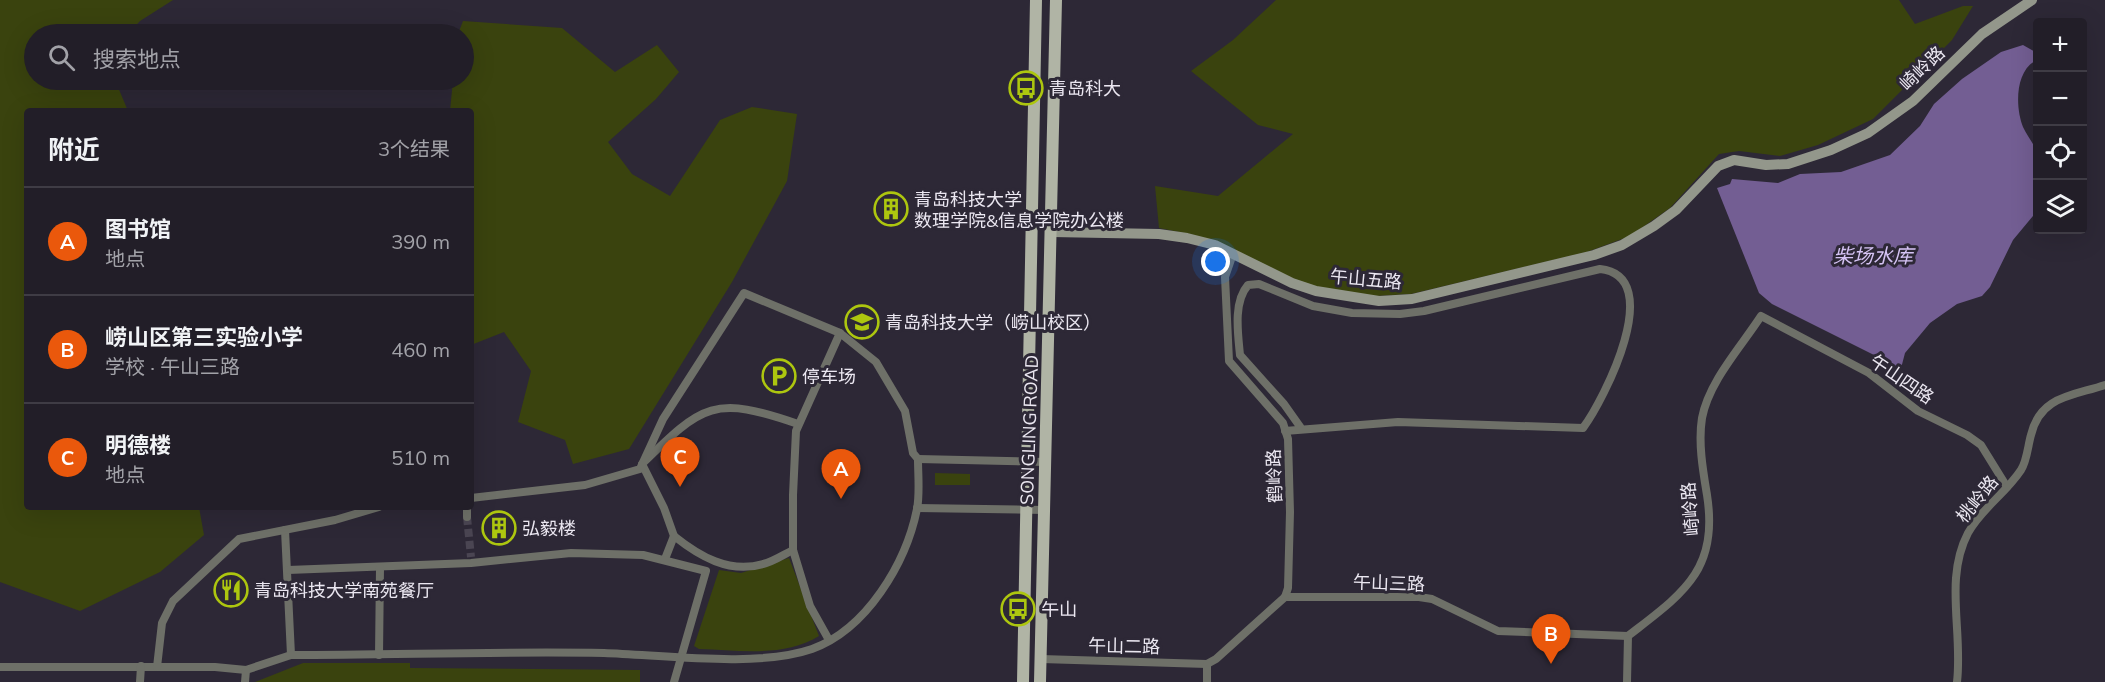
<!DOCTYPE html>
<html lang="zh">
<meta charset="utf-8">
<style>
:root{--surface:#221e28;--page:#2e2b34;--text:#f1f3f6;--muted:#a2a2a8;--line:#3f3c45;--accent:#ea580c}
body{margin:0;font-family:Mulish,"Noto Sans SC",sans-serif;background:var(--page);color:var(--text)}
.controls{position:absolute;right:18px;top:18px;display:grid;overflow:hidden;border-radius:6px;box-shadow:0 6px 24px #0002}
.controls button{width:54px;height:54px;display:grid;place-items:center;padding:0;border:0;border-bottom:2px solid var(--line);background:var(--surface);color:var(--text);font:30px sans-serif}
.you{position:absolute;left:1216px;top:262px;width:21px;height:21px;margin:-15px;border:4px solid #fff;border-radius:50%;background:#1a73e8;box-shadow:0 0 0 9px #1a73e833}
.badge{display:grid;place-items:center;width:39px;height:39px;border-radius:50%;background:var(--accent);color:#fff;font-size:20px;font-weight:700}
.pin{position:absolute;translate:-50% -50px;filter:drop-shadow(0 2px 3px #0008)}
.pin::after{content:'';position:absolute;top:32px;width:21px;height:18px;background:inherit;clip-path:polygon(0 0,100% 0,50% 100%)}
.list{margin:0;padding:0;list-style:none}
h2{display:flex;justify-content:space-between;align-items:center;height:78px;margin:0;padding:0 24px;font-size:26px}
h2 small{font-size:20px;font-weight:400;color:var(--muted)}
.list li{display:grid;grid-template-columns:39px 1fr auto;gap:18px;align-items:center;box-sizing:border-box;height:108px;padding:0 24px;border-top:2px solid var(--line)}
.list b{display:block;font-size:22px;white-space:nowrap}
.list p{margin:0;font-size:20px;white-space:nowrap;color:var(--muted)}
.list em{font-size:20px;font-style:normal;color:var(--muted)}
.icon{flex:none;width:33px;height:33px;fill:none;stroke:currentColor;stroke-width:2;stroke-linecap:round;stroke-linejoin:round}
.map{position:relative;flex:none;width:2105px;height:682px;overflow:hidden}
.search{position:absolute;background:var(--surface);box-shadow:0 6px 24px #0002;left:24px;top:24px;width:450px;height:66px;display:flex;align-items:center;gap:15px;box-sizing:border-box;padding:0 21px;border-radius:33px;color:var(--muted);font-size:22px}
.panel{position:absolute;background:var(--surface);box-shadow:0 6px 24px #0002;left:24px;top:108px;width:450px;height:402px;border-radius:6px}
.map>svg:first-child{display:block}
.green{fill:#3a430e}
.water{fill:#735e93}
.lines{fill:none;stroke-linecap:round;stroke-linejoin:round}
.street-tunnel{stroke:#4a4552;stroke-width:8;stroke-dasharray:8 4;stroke-linecap:butt}
.street{stroke:#6e7068;stroke-width:8}
.secondary{stroke:#93978b;stroke-width:10}
.primary{stroke:#b0b4a5;stroke-width:12}
.labels{text-anchor:middle;dominant-baseline:central;stroke-width:6;stroke-linejoin:round;paint-order:stroke}
.street-label{font-size:18px;fill:#ebe7f1;stroke:#2d2836}
.poi-label{font-size:18px;fill:#ebe7f1;stroke:#2d2836;text-anchor:start}
.water-label{font-size:20px;font-style:italic;fill:#d5c3f4;stroke:#2d2836}
</style>
<div class="map">
<svg width="2105" height="682" viewBox="0 0 2105 682">
<rect width="100%" height="100%" fill="#2d2836"/>
<g class="green">
<polygon points="0,0 173,0 140,21 128,34 34,34 34,80 115,80 128,111 27,111 27,507 199,507 204,535 160,572 80,611 0,582"/>
<polygon points="1276,0 1899,0 1915,24 1963,6 1973,6 1952,40 1873,119 1818,145 1780,156 1739,151 1719,154 1670,208 1630,236 1587,252 1411,294 1376,296 1328,290 1287,278 1194,235 1159,228 1155,186 1218,196 1293,134 1258,125 1191,71 1233,40"/>
<polygon points="463,21 562,28 615,72 657,45 679,72 656,99 608,142 632,174 670,196 720,120 752,107 797,114 787,181 732,282 629,449 573,464 565,440 518,422 531,371 504,332 471,345 471,111 450,111 453,80 464,80 464,34 458,34"/>
<polygon points="935,473 970,474 970,485 935,485"/>
<path d="M789 558 819 636C783 658 738 650 699 649L694 646 719 570 741 573Z"/>
<polygon points="303,663 410,663 410,668 640,670 640,682 255,682"/>
</g>
<path class="water" d="M2023 45 2037 53V60C2015 70 2015 107 2023 127 2027 136 2036 146 2038 156 2040 173 2038 194 2037 211L2013 240 1990 287 1982 296 1957 304 1930 323 1905 353 1899 376 1896 378 1890 363 1772 304 1759 293 1717 188 1730 184 1732 179 1778 183 1800 174 1841 172 1890 155 1920 126 1934 104 1962 79 2001 52Z"/>
<g class="lines">
<polyline class="street-tunnel" points="467,517 471,557"/>
<g class="street">
<path d="M1285 431 1398 422 1583 428C1604 400 1667 276 1600 269L1424 311 1400 314 1352 313 1313 306 1259 284 1248 285C1233 302 1238 334 1240 355L1284 404 1301 428"/>
<polyline points="918,459 1046,462"/>
<polyline points="467,507 467,517"/>
<polyline points="917,508 1045,510"/>
<polyline points="285,530 291,655"/>
<path d="M674 536C699 556 729 574 763 564 773 562 783 555 793 550"/>
<path d="M665 559 674 536 664 508 642 464C703 404 714 395 798 424"/>
<polyline points="288,570 471,563 571,553 643,555 706,571 674,682"/>
<polyline points="1285,597 1419,597 1432,599 1498,631 1628,636"/>
<polyline points="829,640 810,606 793,550 793,495 796,431 840,333"/>
<polyline points="379,655 380,568"/>
<polyline points="1041,659 1207,664"/>
<path d="M0 667H215L246 670 291 655C395 655 500 651 604 653 664 655 757 668 812 649 867 629 906 563 917 509 920 494 918 475 918 459L913 453 905 411 876 362 840 333 744 293 663 419 640 469 585 485 471 498"/>
<polyline points="157,667 162,623 173,601 239,539 335,520 379,507"/>
<polyline points="140,682 141,666"/>
<polyline points="245,682 246,670"/>
<polyline points="1207,682 1207,664 1216,659 1285,597 1288,588 1290,512 1288,439 1283,423 1229,361 1225,277 1233,254"/>
<path d="M1627 682 1628 636C1682 594 1719 571 1707 495 1703 471 1698 443 1702 418 1709 381 1741 347 1761 316L1869 373 1918 411 1967 435 1981 445 2007 487"/>
<path d="M1957 682C1963 631 1944 579 1968 533 1981 509 2006 493 2021 470 2027 461 2028 445 2031 435 2040 396 2072 396 2105 385"/>
</g>
<polyline class="secondary" points="1052,232 1159,234 1187,238 1215,245 1292,283 1316,291 1379,301 1412,299 1594,255 1622,245 1654,226 1676,210 1718,166 1734,160 1766,165 1788,164 1831,150 1868,133 1913,101 1982,34 2032,0"/>
<g class="primary">
<polyline points="1023,682 1036,0"/>
<polyline points="1040,682 1056,0"/>
</g>
</g>
<defs>
<symbol id="bus-ring" viewBox="-11 -11 22 22"><circle r="9.5" fill="#2d2836" stroke="#adc60f" stroke-width="1.5"/><path d="M-5-6H5V4H4V6H2V4H-2V6H-4V4H-5ZM-3.5-4V0h7V-4ZM-3.5 1.2v1.5H-2V1.2ZM2 1.2v1.5H3.5V1.2Z" fill="#adc60f"/></symbol>
<symbol id="building-ring" viewBox="-11 -11 22 22"><circle r="9.5" fill="#2d2836" stroke="#adc60f" stroke-width="1.5"/><path d="M-4-6H4V6H1V3H-1V6H-4ZM-2.5-4.3h1.7v1.8h-1.7ZM.8-4.3h1.7v1.8H.8ZM-2.5-1h1.7V.8h-1.7ZM.8-1h1.7V.8H.8Z" fill="#adc60f"/></symbol>
<symbol id="university-ring" viewBox="-11 -11 22 22"><circle r="9.5" fill="#2d2836" stroke="#adc60f" stroke-width="1.5"/><path d="M0-5L7-2L0 1L-7-2ZM-4 1L0 2.5L4 1V4Q0 6-4 4Z" fill="#adc60f"/></symbol>
<symbol id="parking-ring" viewBox="-11 -11 22 22"><circle r="9.5" fill="#2d2836" stroke="#adc60f" stroke-width="1.5"/><path d="M-3.5-5.5H1a3.5 3.5 0 0 1 0 7H-1V5.5H-3.5ZM-1-3.4V-.6H.8a1.4 1.4 0 0 0 0-2.8Z" fill="#adc60f"/></symbol>
<symbol id="restaurant-ring" viewBox="-11 -11 22 22"><circle r="9.5" fill="#2d2836" stroke="#adc60f" stroke-width="1.5"/><path d="M-5-6h1v4h1v-4h1v4h1v-4h1v5L-1.5 .5V6h-2V.5L-5-1ZM5-6V6H3V1.5H1.5Q1.5-4 5-6Z" fill="#adc60f"/></symbol>
</defs>
<g fill-rule="evenodd">
<use href="#bus-ring" x="1007" y="69" width="38" height="38"/>
<use href="#building-ring" x="872" y="190" width="38" height="38"/>
<use href="#university-ring" x="843" y="303" width="38" height="38"/>
<use href="#parking-ring" x="760" y="357" width="38" height="38"/>
<use href="#building-ring" x="480" y="509" width="38" height="38"/>
<use href="#restaurant-ring" x="212" y="571" width="38" height="38"/>
<use href="#bus-ring" x="999" y="590" width="38" height="38"/>
</g>
<g class="labels">
<g class="street-label">
<text transform="translate(1922 68) rotate(-44)">崎岭路</text>
<text transform="translate(1366 279) rotate(5)">午山五路</text>
<text transform="translate(1902 379) rotate(34)">午山四路</text>
<text transform="translate(1029 430) rotate(-88)">SONGLING ROAD</text>
<text transform="translate(1274 476) rotate(-92)">鹤岭路</text>
<text transform="translate(1977 499) rotate(-51)">桃岭路</text>
<text transform="translate(1690 509) rotate(-95)">崎岭路</text>
<text transform="translate(1389 583) rotate(2)">午山三路</text>
<text transform="translate(1124 646) rotate(1)">午山二路</text>
</g>
<g class="poi-label">
<text x="1049" y="88">青岛科大</text>
<text x="914" y="199">青岛科技大学<tspan x="914" dy="21">数理学院&amp;信息学院办公楼</tspan></text>
<text x="885" y="322">青岛科技大学（崂山校区）</text>
<text x="802" y="376">停车场</text>
<text x="522" y="528">弘毅楼</text>
<text x="254" y="590">青岛科技大学南苑餐厅</text>
<text x="1041" y="609">午山</text>
</g>
<g class="water-label">
<text x="1873" y="255">柴场水库</text>
</g>
</g>
</svg>
<div class="controls">
<button>+</button>
<button>−</button>
<button><svg class="icon" aria-label="locate" viewBox="0 0 24 24"><circle cx="12" cy="12" r="6"/><path d="M12 2v4M12 18v4M2 12h4M18 12h4"/></svg></button>
<button><svg class="icon" aria-label="layers" viewBox="0 0 24 24"><path d="M12 4l9 5-9 5-9-5zM3 14l9 5 9-5"/></svg></button>
</div>
<div class="you"></div>
<div class="pin badge" style="left:841px;top:499px">A</div>
<div class="pin badge" style="left:1551px;top:664px">B</div>
<div class="pin badge" style="left:680px;top:487px">C</div>
<div class="search"><svg class="icon" aria-label="search" viewBox="0 0 24 24"><circle cx="10" cy="10" r="6"/><path d="M15 15l6 6"/></svg>搜索地点</div>
<section class="panel">
<h2>附近<small>3个结果</small></h2>
<ul class="list">
<li><span class="badge">A</span><div><b>图书馆</b><p>地点</p></div><em>390 m</em></li>
<li><span class="badge">B</span><div><b>崂山区第三实验小学</b><p>学校 · 午山三路</p></div><em>460 m</em></li>
<li><span class="badge">C</span><div><b>明德楼</b><p>地点</p></div><em>510 m</em></li>
</ul>
</section>
</div>
